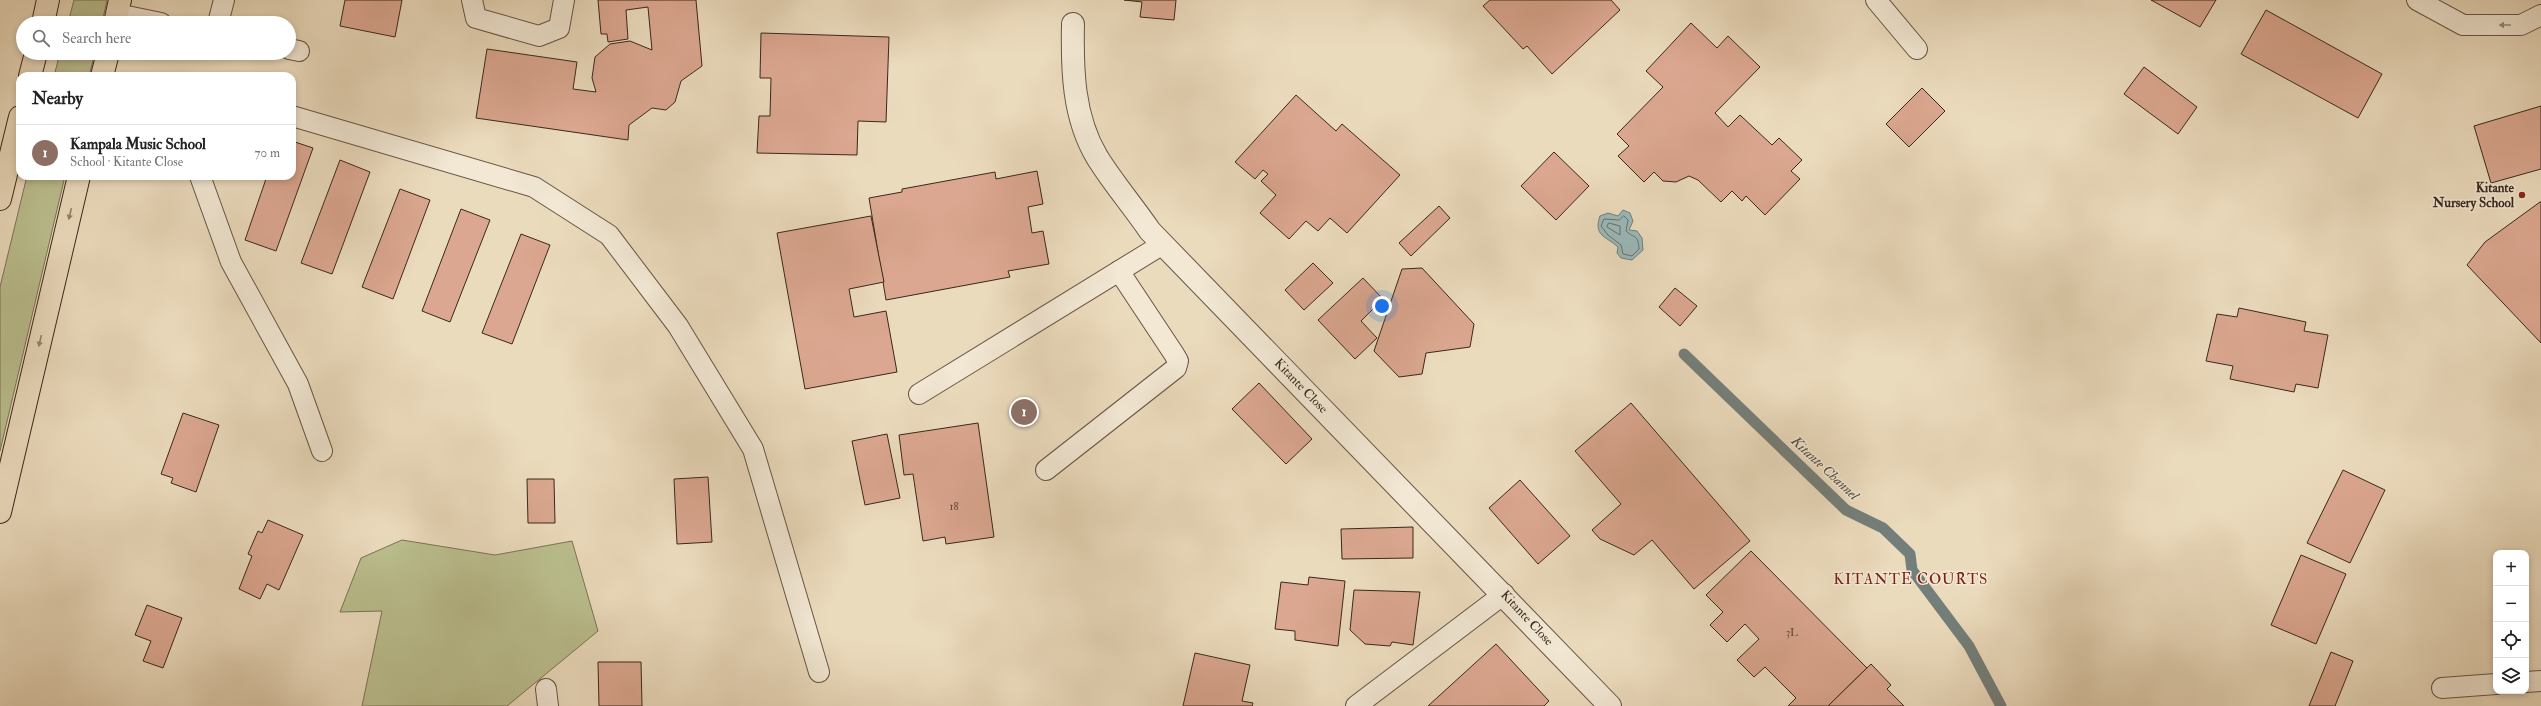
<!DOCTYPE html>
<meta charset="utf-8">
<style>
:root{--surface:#fff;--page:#f6f6f6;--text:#222;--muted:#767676;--line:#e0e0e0;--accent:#111827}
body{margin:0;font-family:"IM FELL Double Pica",serif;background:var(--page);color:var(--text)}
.controls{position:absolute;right:12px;bottom:12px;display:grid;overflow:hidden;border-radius:8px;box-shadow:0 2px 6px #0003}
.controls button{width:36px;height:36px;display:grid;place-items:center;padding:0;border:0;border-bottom:1px solid var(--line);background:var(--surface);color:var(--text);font:20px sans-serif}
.you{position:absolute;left:1382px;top:306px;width:14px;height:14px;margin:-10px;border:3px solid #fff;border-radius:50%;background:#1a73e8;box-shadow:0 0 0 6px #1a73e833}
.badge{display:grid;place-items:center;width:26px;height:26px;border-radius:50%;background:var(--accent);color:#fff;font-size:13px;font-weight:700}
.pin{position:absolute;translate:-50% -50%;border:2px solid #fff;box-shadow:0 1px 4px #0006}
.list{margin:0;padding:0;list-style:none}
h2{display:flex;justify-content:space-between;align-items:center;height:52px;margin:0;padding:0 16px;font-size:17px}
h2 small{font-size:13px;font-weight:400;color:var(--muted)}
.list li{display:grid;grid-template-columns:26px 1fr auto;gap:12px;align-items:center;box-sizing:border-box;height:56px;padding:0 16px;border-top:1px solid var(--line)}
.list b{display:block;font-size:15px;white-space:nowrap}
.list p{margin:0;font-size:13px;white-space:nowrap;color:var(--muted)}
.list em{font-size:13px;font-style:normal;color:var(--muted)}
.icon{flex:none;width:22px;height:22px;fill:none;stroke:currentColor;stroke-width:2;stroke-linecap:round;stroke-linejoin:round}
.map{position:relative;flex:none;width:2541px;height:706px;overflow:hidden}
.search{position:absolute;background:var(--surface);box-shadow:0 2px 6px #0003;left:16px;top:16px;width:280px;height:44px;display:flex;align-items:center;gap:10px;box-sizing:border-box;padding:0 14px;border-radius:22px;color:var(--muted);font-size:15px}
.panel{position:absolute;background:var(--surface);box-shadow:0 2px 6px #0003;left:16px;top:72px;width:280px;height:108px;border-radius:12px}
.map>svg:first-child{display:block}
.green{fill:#bbbf8f;stroke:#7a7456}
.water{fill:#9bb9b9;stroke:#747f7b}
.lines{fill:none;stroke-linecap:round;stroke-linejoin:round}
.shore{stroke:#6a706b;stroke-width:1}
.stream{stroke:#747f7b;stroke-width:11}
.building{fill:#dba790;stroke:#3a281d}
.lane-casing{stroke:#665545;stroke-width:22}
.street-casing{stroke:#665545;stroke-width:24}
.primary-casing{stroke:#3a281d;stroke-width:24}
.lane{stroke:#f2e8d4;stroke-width:20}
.street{stroke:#f2e8d4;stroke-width:22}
.primary{stroke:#ebdbbd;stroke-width:22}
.oneway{fill:#968878}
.oneway2{fill:#92826d}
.poi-dot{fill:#8f2418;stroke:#f2e8d4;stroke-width:1.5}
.labels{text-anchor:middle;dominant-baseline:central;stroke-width:3;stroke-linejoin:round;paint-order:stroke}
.number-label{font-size:11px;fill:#62483a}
.poi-label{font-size:13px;font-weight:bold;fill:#3a281d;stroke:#f2e8d4;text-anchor:end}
.street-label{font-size:13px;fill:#3a281d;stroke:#f2e8d4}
.water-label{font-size:14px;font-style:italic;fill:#524c44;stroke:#f2e8d4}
.quarter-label{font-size:15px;letter-spacing:1px;fill:#7a1f14;stroke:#f2e8d4}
</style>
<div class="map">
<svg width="2541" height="706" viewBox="0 0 2541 706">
<rect width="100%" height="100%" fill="#ebdbbd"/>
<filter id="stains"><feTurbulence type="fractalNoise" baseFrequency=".005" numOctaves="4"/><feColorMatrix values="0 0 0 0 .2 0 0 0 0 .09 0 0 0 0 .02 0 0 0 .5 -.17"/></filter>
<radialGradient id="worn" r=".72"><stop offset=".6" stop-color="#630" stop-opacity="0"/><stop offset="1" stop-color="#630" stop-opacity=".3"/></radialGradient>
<g class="green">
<polygon points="74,0 107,0 102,23 68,23"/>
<polygon points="60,53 95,53 89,76 54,76"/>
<polygon points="27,176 65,176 0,451 0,287"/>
<polygon points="402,540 495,555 572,541 598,631 507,706 362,706 382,611 340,612 361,558"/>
</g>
<path class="water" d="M1623 210 1630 213 1633 221 1629 230 1637 231 1642 238 1643 250 1632 260 1621 258 1617 253 1618 247C1606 236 1593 236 1600 216L1608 213 1618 216Z"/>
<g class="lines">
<g class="shore">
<path d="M1624 216 1628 220 1626 231C1635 239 1638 234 1639 249L1632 256 1623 254 1621 245 1608 235 1601 226 1604 219 1619 220Z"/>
<polygon points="1609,223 1620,226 1620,235 1607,227"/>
</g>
<polyline class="stream" points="1684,354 1846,510 1883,528 1910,554 1912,570 1969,646 2001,706"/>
</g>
<g class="building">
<polygon points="345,0 402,0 395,37 340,26"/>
<polygon points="598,0 696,0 702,66 681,81 675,102 666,110 652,108 629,125 628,140 476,118 487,49 577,62 573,89 596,92 592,78 595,57 610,44 630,41 652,50 648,7 626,10 628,39 608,42 607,34 601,34"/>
<polygon points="1124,0 1176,0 1174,20 1140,17 1142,2"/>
<polygon points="1490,0 1611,0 1620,10 1552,74 1527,46 1523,49 1483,6"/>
<polygon points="2151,0 2216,0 2200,27"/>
<polygon points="2266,10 2382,74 2358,118 2241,54"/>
<polygon points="1691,23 1717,48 1728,36 1760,67 1715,113 1728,127 1740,115 1772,145 1779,138 1802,160 1791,171 1800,179 1765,215 1746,196 1742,201 1732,191 1721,202 1698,180 1689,176 1676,182 1663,181 1654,172 1644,182 1618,156 1629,146 1617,134 1663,87 1646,71"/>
<polygon points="761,33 889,37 886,122 858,121 857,155 757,153 759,116 770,116 771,78 760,78"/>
<polygon points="2144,67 2197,107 2178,134 2124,94"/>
<polygon points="1922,88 1945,111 1909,147 1886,124"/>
<polygon points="1296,95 1336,131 1342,124 1400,175 1347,233 1330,218 1318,231 1306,221 1289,239 1260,213 1276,195 1261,181 1268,174 1263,170 1255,179 1235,162"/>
<polygon points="2541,106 2541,169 2491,183 2474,126"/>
<polygon points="292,141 313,148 276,251 245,240 267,176 292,176"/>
<polygon points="1554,152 1589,186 1556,220 1521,186"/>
<polygon points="340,160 370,172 332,274 301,263"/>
<polygon points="1037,171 1043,204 1028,207 1032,233 1043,231 1049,264 1008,271 1010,277 886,300 869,198 902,192 902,189 995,172 996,179"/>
<polygon points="400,189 430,200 393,299 362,287"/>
<polygon points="2540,202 2541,202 2541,343 2467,265 2485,242"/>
<polygon points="1439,206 1450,218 1411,256 1399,243"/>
<polygon points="461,209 490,220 450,322 422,311"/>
<polygon points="871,216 884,282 849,289 854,317 886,311 897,372 805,389 777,233"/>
<polygon points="521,234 550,245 512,344 482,333"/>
<polygon points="1313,263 1333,283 1304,310 1285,290"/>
<polygon points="1422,268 1474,324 1470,347 1426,353 1422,374 1399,377 1374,351 1402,269"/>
<polygon points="1363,278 1383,299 1361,321 1377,338 1355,359 1318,320"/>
<polygon points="1675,288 1697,306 1680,326 1659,307"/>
<polygon points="2239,308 2306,322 2304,331 2328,335 2318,388 2296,384 2294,392 2230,379 2233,366 2206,361 2217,314 2237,317"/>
<polygon points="1259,383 1312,439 1286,464 1232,409"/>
<polygon points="1631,403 1750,541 1694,589 1652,540 1634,555 1600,539 1592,530 1621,504 1575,451"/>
<polygon points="183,413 219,425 196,492 171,483 173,478 161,474"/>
<polygon points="978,423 994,537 946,544 945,537 923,541 913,474 904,475 899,435"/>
<polygon points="887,434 900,498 865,505 852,441"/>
<polygon points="2343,470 2385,490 2350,563 2307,543"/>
<polygon points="708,477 712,542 677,544 674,479"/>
<polygon points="527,479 554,479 555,523 528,523"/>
<polygon points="1520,480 1570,536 1538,564 1489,508"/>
<polygon points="268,520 303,535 279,590 267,584 260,599 239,589 252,556 248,554 258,531 262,533"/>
<polygon points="1413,527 1413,558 1342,559 1341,529"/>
<polygon points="1751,551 1867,668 1828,706 1788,706 1796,698 1765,667 1754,677 1737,660 1759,639 1745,624 1727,642 1710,625 1723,612 1706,595"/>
<polygon points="2301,555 2346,574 2316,644 2271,625"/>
<polygon points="1309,577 1345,581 1338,646 1295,640 1295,631 1275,629 1281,582 1308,585"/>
<polygon points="1354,590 1420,592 1413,645 1392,642 1390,646 1365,644 1350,630"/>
<polygon points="147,605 182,618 163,668 143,661 151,641 135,635"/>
<polygon points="1496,644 1549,701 1544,706 1428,706"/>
<polygon points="2331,652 2353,661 2335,706 2309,706"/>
<polygon points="1195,653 1250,665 1242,701 1253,703 1252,706 1183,706"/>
<polygon points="598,662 641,662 642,706 599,706"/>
<polygon points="1871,664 1891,685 1887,689 1904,706 1828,706"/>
</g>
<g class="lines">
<defs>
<g id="lane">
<polyline points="472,0 476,18 539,36 559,28 564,0"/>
<polyline points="1876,0 1917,49"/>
<polyline points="2417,0 2463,25 2521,25 2541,15"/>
<polyline points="117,14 161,23"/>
<polyline points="218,23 224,0"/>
<polyline points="289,49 299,51"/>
<polyline points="292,116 534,187 609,235 678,326 753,449 819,672"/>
<polyline points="200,176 231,262 298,384 322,451"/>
<polyline points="919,394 1163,244"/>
<polyline points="1046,470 1176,368 1178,361 1174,354 1119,271"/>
<polyline points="2526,682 2541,681"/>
<polyline points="2442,688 2496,684"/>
<polyline points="546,689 548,706"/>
<polyline points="1356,706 1504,594"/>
</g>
<path id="street" d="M1073 24C1072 69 1073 117 1097 157 1113 183 1133 206 1150 231L1610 706"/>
<g id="primary">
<polyline points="43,23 48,0"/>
<polyline points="115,23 120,0"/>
<polyline points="30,76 36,53"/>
<polyline points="102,76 108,53"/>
<polyline points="0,199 20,117"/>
<polyline points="0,512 79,176"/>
</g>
</defs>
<use href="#lane" class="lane-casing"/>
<use href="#street" class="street-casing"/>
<use href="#primary" class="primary-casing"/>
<use href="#lane" class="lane"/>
<use href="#street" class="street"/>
<use href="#primary" class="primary"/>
</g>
<defs><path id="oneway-solid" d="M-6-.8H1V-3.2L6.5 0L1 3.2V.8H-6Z"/></defs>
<use class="oneway" href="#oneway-solid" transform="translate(2505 25) rotate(180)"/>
<g class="oneway2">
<use href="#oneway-solid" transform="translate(70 214) rotate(103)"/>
<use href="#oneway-solid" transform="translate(40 341) rotate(103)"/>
</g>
<circle class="poi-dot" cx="2522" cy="195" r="4"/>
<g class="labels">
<g class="number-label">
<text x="954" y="506">18</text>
<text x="1792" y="632">3L</text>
</g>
<g class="poi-label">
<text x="2514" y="188">Kitante<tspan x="2514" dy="15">Nursery School</tspan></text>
</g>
<g class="street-label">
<text transform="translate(1301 386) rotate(46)">Kitante Close</text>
<text transform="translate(1527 618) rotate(47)">Kitante Close</text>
</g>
<g class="water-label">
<text transform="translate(1825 468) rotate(43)">Kitante Channel</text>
</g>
<g class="quarter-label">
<text x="1911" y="579">KITANTE COURTS</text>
</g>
</g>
<rect width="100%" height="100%" filter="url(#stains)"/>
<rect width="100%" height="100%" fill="url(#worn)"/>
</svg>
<div class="controls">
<button>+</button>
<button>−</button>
<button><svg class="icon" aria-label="locate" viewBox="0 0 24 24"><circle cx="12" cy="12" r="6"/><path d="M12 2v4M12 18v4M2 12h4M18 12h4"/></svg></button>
<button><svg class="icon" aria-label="layers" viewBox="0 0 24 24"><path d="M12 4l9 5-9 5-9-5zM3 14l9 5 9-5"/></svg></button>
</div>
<div class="you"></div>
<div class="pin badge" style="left:1024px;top:412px;background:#8d6e63">1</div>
<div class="search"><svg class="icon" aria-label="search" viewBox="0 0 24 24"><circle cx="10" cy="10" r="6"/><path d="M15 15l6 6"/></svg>Search here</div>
<section class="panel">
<h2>Nearby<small></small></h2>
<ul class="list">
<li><span class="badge" style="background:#8d6e63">1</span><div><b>Kampala Music School</b><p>School · Kitante Close</p></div><em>70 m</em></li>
</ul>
</section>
</div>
